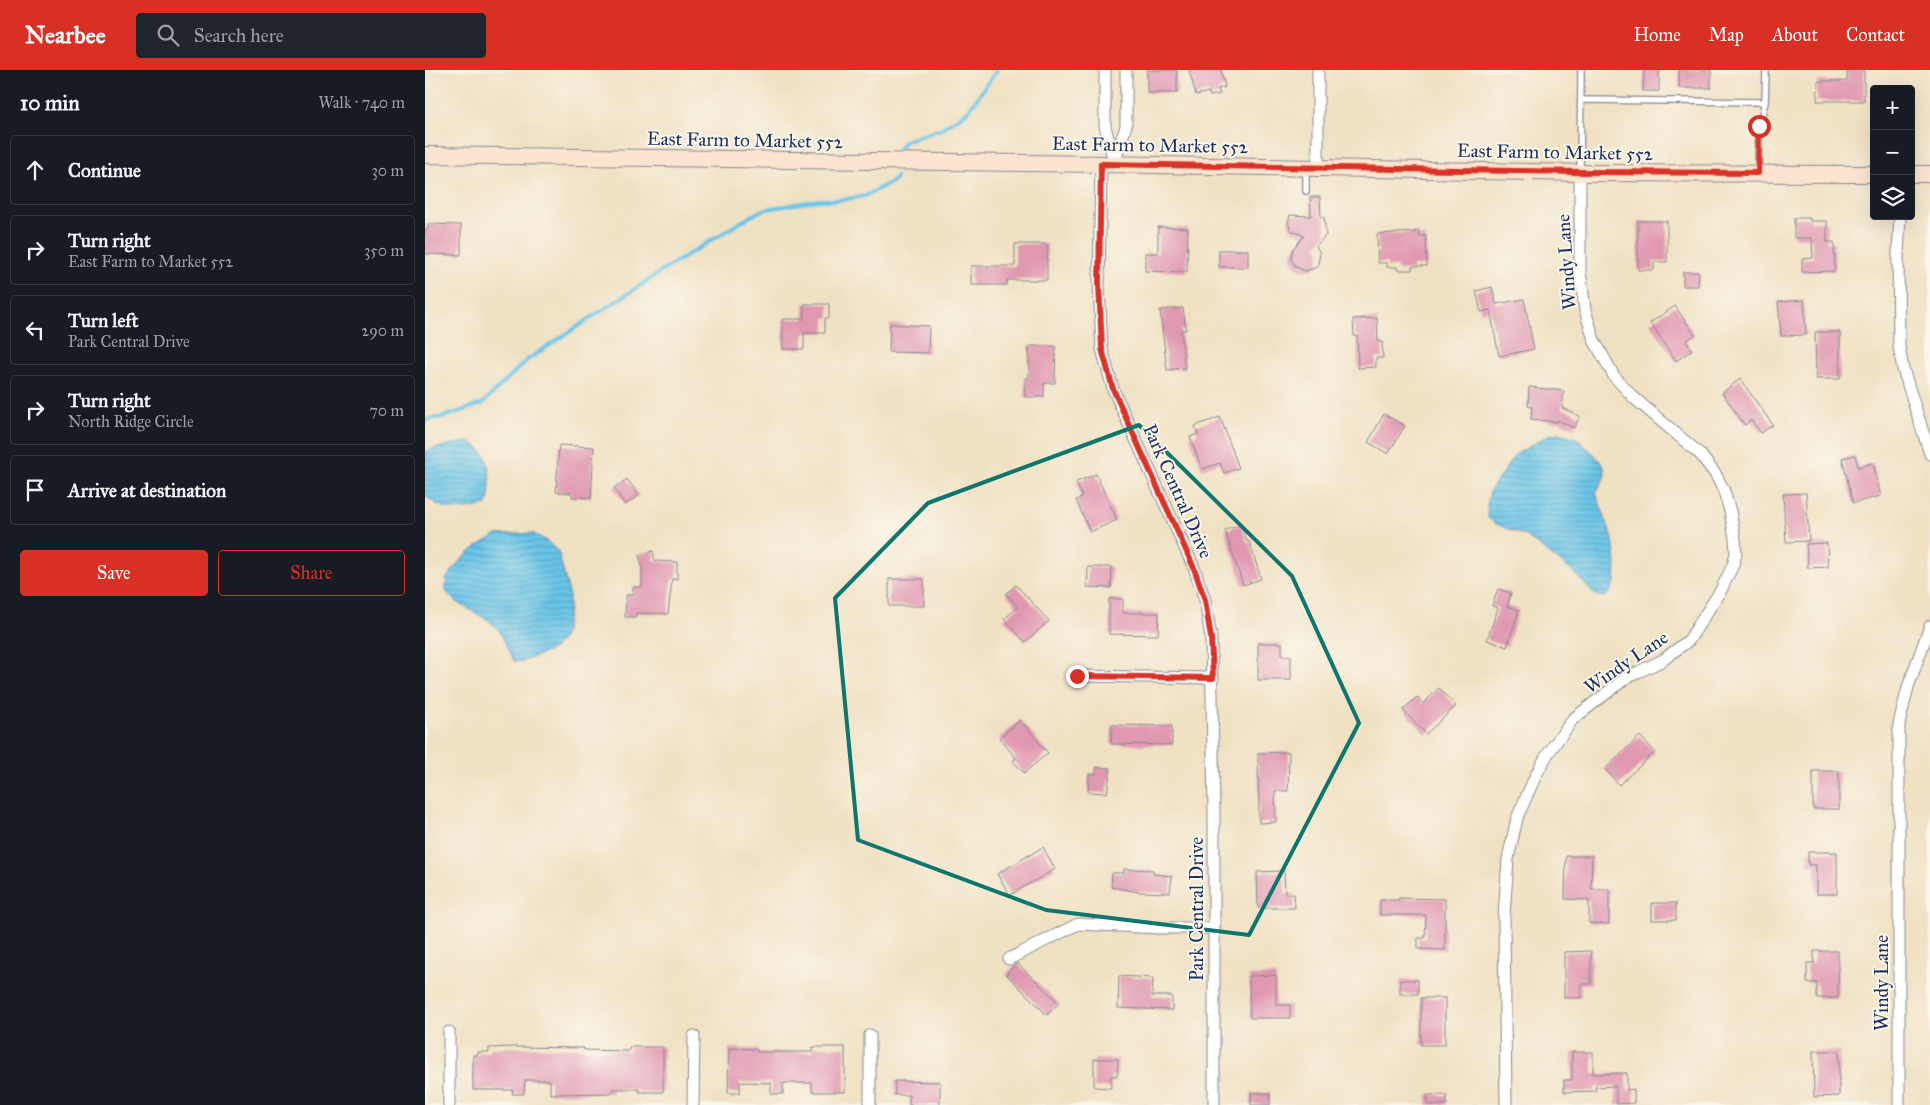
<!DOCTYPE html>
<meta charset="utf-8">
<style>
:root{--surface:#171b24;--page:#20242c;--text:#f1f3f6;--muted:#9ea1a6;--line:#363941;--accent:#d93025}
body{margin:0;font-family:"IM FELL Great Primer",serif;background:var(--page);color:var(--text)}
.controls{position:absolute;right:15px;top:15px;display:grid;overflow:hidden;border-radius:5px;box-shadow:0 5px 20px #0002}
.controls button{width:45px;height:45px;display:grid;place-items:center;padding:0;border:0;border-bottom:1px solid var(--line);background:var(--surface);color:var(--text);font:25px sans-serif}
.stop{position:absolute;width:15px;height:15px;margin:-11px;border:4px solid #d93025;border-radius:50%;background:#fff}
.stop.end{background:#d93025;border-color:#fff;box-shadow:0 1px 5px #0008}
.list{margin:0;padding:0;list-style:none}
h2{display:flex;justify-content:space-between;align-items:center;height:65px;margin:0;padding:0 20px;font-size:21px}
h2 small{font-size:16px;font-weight:400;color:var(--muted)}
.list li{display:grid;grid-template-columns:32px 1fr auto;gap:15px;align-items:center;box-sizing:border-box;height:70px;margin:0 10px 10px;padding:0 10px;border:1px solid var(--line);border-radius:5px}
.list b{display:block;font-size:19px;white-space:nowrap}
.list p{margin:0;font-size:16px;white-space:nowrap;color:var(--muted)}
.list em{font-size:16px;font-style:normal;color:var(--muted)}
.actions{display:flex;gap:10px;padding:15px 20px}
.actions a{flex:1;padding:11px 0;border:1px solid var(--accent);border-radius:5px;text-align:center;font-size:18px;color:var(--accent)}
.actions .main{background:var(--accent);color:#fff}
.icon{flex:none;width:28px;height:28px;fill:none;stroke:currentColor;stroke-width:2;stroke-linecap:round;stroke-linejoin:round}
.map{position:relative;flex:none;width:1505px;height:1035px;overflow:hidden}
header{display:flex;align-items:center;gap:30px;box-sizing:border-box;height:70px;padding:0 25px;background:var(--accent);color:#fff}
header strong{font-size:24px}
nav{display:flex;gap:28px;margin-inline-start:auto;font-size:18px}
.search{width:350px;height:45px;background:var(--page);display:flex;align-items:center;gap:12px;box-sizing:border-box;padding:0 18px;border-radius:5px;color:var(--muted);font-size:19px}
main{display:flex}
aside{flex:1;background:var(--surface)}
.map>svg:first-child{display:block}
.water{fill:url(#water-rules);stroke:#427aa2}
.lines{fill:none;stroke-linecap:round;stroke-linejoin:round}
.stream{stroke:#69c4e7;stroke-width:4}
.building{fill:#e097b0}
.lane-casing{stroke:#868890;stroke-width:8}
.street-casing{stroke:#868890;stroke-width:13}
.secondary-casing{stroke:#868890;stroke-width:18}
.lane{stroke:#fff;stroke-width:5.5}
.street{stroke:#fff;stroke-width:11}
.secondary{stroke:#fce5d0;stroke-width:16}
.route{stroke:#d93025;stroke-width:6}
.marked{fill:none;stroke:#0f766e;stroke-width:4;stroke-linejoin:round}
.labels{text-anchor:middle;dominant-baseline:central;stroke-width:4;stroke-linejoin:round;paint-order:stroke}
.street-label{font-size:19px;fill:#1b2f5e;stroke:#fbf7ec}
</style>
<header>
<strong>Nearbee</strong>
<div class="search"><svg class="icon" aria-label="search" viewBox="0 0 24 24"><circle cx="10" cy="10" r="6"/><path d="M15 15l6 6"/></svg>Search here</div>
<nav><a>Home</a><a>Map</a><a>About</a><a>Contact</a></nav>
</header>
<main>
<aside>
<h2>10 min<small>Walk · 740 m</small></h2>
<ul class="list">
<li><svg class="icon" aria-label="ahead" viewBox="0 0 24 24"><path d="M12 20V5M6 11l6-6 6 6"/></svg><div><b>Continue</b></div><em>30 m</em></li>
<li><svg class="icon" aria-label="right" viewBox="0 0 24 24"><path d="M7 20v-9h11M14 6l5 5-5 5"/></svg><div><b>Turn right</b><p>East Farm to Market 552</p></div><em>350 m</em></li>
<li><svg class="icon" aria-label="left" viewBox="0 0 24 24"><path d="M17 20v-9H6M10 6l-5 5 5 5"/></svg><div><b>Turn left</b><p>Park Central Drive</p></div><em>290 m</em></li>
<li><svg class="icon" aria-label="right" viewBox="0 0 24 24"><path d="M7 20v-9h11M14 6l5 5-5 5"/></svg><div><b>Turn right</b><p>North Ridge Circle</p></div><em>70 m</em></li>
<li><svg class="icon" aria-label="arrive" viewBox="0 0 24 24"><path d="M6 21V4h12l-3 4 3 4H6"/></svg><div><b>Arrive at destination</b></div></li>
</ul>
<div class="actions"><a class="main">Save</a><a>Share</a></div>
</aside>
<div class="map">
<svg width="1505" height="1035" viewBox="0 0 1505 1035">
<defs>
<pattern id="water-rules" width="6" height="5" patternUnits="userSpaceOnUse" patternTransform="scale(1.25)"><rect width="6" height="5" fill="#69c4e7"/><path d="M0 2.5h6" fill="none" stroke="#56a0be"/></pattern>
</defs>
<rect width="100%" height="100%" fill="#fbf7ec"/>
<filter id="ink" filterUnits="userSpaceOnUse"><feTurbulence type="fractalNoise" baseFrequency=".02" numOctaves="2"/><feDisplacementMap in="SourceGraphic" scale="10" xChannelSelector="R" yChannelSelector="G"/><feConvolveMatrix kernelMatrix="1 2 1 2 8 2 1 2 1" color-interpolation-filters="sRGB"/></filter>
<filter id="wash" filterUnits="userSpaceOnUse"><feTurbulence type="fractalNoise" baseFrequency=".0096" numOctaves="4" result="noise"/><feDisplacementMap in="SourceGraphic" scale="20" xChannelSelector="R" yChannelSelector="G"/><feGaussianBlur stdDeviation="1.12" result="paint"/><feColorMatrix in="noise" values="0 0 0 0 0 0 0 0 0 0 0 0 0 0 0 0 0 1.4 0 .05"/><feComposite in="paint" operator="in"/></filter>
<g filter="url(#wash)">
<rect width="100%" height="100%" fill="#f0e1c3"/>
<g class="water">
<polygon points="1133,363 1151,368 1170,385 1179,397 1180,406 1171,423 1188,469 1191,493 1190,512 1183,525 1179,527 1170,525 1146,500 1101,466 1071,454 1063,448 1062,435 1065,421 1090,385 1123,365"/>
<path d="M44 372C51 375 57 380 61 387 66 398 66 425 62 435 39 441 17 443 0 425V381L27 374Z"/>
<polygon points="107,463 120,470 133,481 144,523 144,539 139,566 129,579 99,591 89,591 75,562 63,550 30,531 20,520 22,508 34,492 51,477 72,465"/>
</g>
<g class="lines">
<g class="stream">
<polyline points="473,80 480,71 516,59 543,41 572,0"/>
<polyline points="0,350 18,347 57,334 102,290 240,199 316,152 337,140 394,130 415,130 440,126 470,110 471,106"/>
</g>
</g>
<g id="blocks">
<g class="building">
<rect x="722" y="0" width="30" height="23"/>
<polygon points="764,0 796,0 800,17 793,19 795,24 785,26 784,22 771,25"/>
<polygon points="1219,0 1234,0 1234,21 1218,21"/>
<rect x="1254" y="0" width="32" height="18"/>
<polygon points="1422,1 1439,1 1439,31 1392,31 1393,11 1422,11"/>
<polygon points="885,127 895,127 896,147 899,147 901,165 891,176 895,183 893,194 890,198 880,201 871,197 866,189 868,179 879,166 866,160 863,153 865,145 886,146"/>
<polygon points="1369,148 1385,148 1385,151 1402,151 1402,172 1409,172 1410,201 1377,202 1377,189 1388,188 1387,168 1369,168"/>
<polygon points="1213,151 1242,151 1242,192 1229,192 1229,200 1213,200"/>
<polygon points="3,154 36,155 36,185 0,184 0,159 3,159"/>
<polygon points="733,157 763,158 762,202 720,201 720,183 733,183"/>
<polygon points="994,162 994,166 1001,166 1002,196 987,196 987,200 972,200 972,197 962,197 962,193 953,193 952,164"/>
<polygon points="590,174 622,174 622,210 582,210 582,215 546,215 546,196 590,196"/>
<rect x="794" y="180" width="29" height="17"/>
<polygon points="1258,202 1274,202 1273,216 1258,216"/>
<polygon points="1067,217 1071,234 1099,229 1109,279 1074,286 1065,240 1056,242 1051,221"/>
<polygon points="1379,230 1381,265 1356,266 1353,232"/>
<polygon points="379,234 404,234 404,248 400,248 400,263 379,263 379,279 358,279 358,249 379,249"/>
<polygon points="1250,236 1270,265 1261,271 1267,280 1251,291 1225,253"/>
<polygon points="758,238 761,260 756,260 760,298 742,300 735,240"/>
<polygon points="952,248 953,272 957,272 958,288 951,288 951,297 933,298 932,266 929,266 928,249"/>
<polygon points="465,254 504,256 503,283 464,282"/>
<polygon points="1390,262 1415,262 1415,309 1391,309"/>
<polygon points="604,276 631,276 630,313 619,313 619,327 600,327 600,308 604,308"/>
<polygon points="1315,309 1348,355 1336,363 1326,350 1320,355 1297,323"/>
<polygon points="1104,317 1139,321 1137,338 1155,346 1149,358 1132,350 1132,352 1106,349 1107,337 1103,336"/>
<polygon points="959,344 980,356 963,384 943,372"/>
<polygon points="795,347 814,398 799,403 795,393 777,399 765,367 773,364 770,356"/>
<polygon points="134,375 169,377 166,428 147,427 147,423 131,422"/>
<polygon points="1430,385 1433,397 1448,393 1456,426 1428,433 1417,388"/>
<polygon points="671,404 692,450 665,462 651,430 657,427 651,412"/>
<polygon points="202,409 214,425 200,435 189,418"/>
<polygon points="1381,423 1384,471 1361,472 1358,424"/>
<polygon points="816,455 822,472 824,471 836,509 818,515 800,460"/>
<polygon points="1402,473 1403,497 1383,498 1381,474"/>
<polygon points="228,481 230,491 252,492 252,509 247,509 243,544 211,543 211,547 200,547 201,525 208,525 208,517 217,517 217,496 214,485"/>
<polygon points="663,497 687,497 686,518 662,517"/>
<rect x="464" y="509" width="35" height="27"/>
<polygon points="591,515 624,551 600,572 579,549 593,537 581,524"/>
<polygon points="1073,519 1086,523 1082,536 1094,540 1082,577 1062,570 1073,538 1067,536"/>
<polygon points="684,529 698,529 698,543 734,543 733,565 684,564"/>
<polygon points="833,573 857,573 857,586 866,586 866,610 833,610"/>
<polygon points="1014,618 1031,636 1001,664 978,640 992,627 998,634"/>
<polygon points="595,650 623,683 599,703 588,691 591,688 574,668"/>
<polygon points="687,655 747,656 747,675 686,674"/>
<polygon points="1215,666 1230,682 1194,715 1180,699"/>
<polygon points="864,682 863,721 850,721 851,752 834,753 833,683"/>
<polygon points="671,697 686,698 682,723 663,722 664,704 671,704"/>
<rect x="1388" y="701" width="26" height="38"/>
<polygon points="618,777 630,799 585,825 572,804"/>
<polygon points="1383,782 1412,782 1412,824 1391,824 1391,795 1383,795"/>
<polygon points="1141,786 1167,786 1166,819 1184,819 1184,854 1164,853 1164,830 1140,829"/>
<polygon points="699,799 728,800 728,804 747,806 745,823 714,822 686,817 687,803 699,803"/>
<polygon points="859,801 860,824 869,824 870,838 833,838 832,802"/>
<polygon points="974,828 1020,829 1020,880 993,879 993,868 1000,868 1001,845 955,845 955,830 974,830"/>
<rect x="1227" y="833" width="24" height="17"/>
<polygon points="1166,881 1166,914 1156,914 1156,928 1139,928 1139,882"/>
<polygon points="1389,881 1413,881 1413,928 1392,928 1392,913 1382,913 1382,893 1389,893"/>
<polygon points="592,893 634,933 622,945 581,904"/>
<polygon points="851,905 851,935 865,935 865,948 825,948 824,906"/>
<polygon points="694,906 728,908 727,926 747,926 747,940 693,938"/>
<rect x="975" y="910" width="18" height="14"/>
<rect x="996" y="928" width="24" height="47"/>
<polygon points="88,977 159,978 159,980 204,981 204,977 238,977 238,1022 214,1022 214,1019 187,1019 187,1023 125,1024 125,1010 100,1010 99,1024 87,1024 88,1020 48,1020 48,985 53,985 53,982 64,982 64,978"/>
<polygon points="387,977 420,977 420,1022 387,1022 387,1013 358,1013 358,1024 346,1024 346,1013 315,1012 315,1023 303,1023 304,978 332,979 332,982 387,982"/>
<polygon points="1388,981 1414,981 1414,1026 1389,1027"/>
<polygon points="1147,982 1168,982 1168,1004 1202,1003 1202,1020 1209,1019 1209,1033 1191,1034 1191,1016 1170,1017 1170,1021 1139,1022 1139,1010 1147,1010"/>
<polygon points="669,989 693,989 692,1006 686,1006 686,1018 669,1017"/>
<polygon points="470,1011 515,1012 515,1035 484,1035 484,1025 470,1025"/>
<rect x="826" y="1023" width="19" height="12"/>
<polygon points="1002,1025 1022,1025 1022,1035 1003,1035"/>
</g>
</g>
</g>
<g filter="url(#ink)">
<use href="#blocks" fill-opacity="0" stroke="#868890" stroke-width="1"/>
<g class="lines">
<defs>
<g id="lane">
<polyline points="1156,30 1340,32"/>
<polyline points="881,100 881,121"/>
<polyline points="1155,100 1156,0"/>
<polyline points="1333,102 1334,56 1340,32 1341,0"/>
</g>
<g id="street">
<polyline points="680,0 680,56 689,92"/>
<polyline points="676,94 674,214 677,279 688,319 769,498 780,530 786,568 789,743 789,1035"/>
<polyline points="689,94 701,56 701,0"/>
<polyline points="893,98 893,0"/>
<polyline points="1475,146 1473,184 1474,277 1478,299 1505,384"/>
<polyline points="652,606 788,608"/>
<polyline points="584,889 653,854 733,858 789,858"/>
<polyline points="24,962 24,1035"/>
<polyline points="268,1035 269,966"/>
<polyline points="445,1035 445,965"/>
<polyline points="1081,1035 1079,846 1083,789 1092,748 1110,707 1122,685 1148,649 1201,608 1238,590 1264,570 1296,520 1308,495 1311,483 1310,468 1305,441 1299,421 1291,405 1275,384 1208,327 1189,306 1169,270 1160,240 1155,201 1155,103"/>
<polyline points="1474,1035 1474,654 1483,617 1505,556"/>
</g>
<g id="secondary">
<polyline points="0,85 676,94 1155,103 1449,104"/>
<polyline points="1486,104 1505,104"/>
</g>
</defs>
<use href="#lane" class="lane-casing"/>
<use href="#street" class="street-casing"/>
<use href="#secondary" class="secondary-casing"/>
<use href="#lane" class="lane"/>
<use href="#street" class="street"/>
<use href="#secondary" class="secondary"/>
</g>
</g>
<g class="lines" filter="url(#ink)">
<polyline class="route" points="652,606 788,608 786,568 780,530 769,498 688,319 677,279 674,214 676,94 1155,102 1333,103 1334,56"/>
</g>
<path class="marked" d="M714 355 867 506 934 653 824 865 621 840 433 770 410 528 503 433Z"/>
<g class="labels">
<g class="street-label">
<text transform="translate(320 70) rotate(1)">East Farm to Market 552</text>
<text transform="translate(725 75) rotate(1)">East Farm to Market 552</text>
<text transform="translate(1130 82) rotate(1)">East Farm to Market 552</text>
<text transform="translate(1141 192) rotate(-94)">Windy Lane</text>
<text transform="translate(753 421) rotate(66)">Park Central Drive</text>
<text transform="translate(1201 592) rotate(-34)">Windy Lane</text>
<text transform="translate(771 839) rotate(-90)">Park Central Drive</text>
<text transform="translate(1456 913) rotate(-90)">Windy Lane</text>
</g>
</g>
</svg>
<div class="controls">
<button>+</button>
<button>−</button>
<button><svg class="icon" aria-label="layers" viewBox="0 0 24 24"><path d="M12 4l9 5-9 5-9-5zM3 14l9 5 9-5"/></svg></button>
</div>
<div class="stop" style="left:1334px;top:56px"></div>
<div class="stop end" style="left:652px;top:606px"></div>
</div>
</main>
